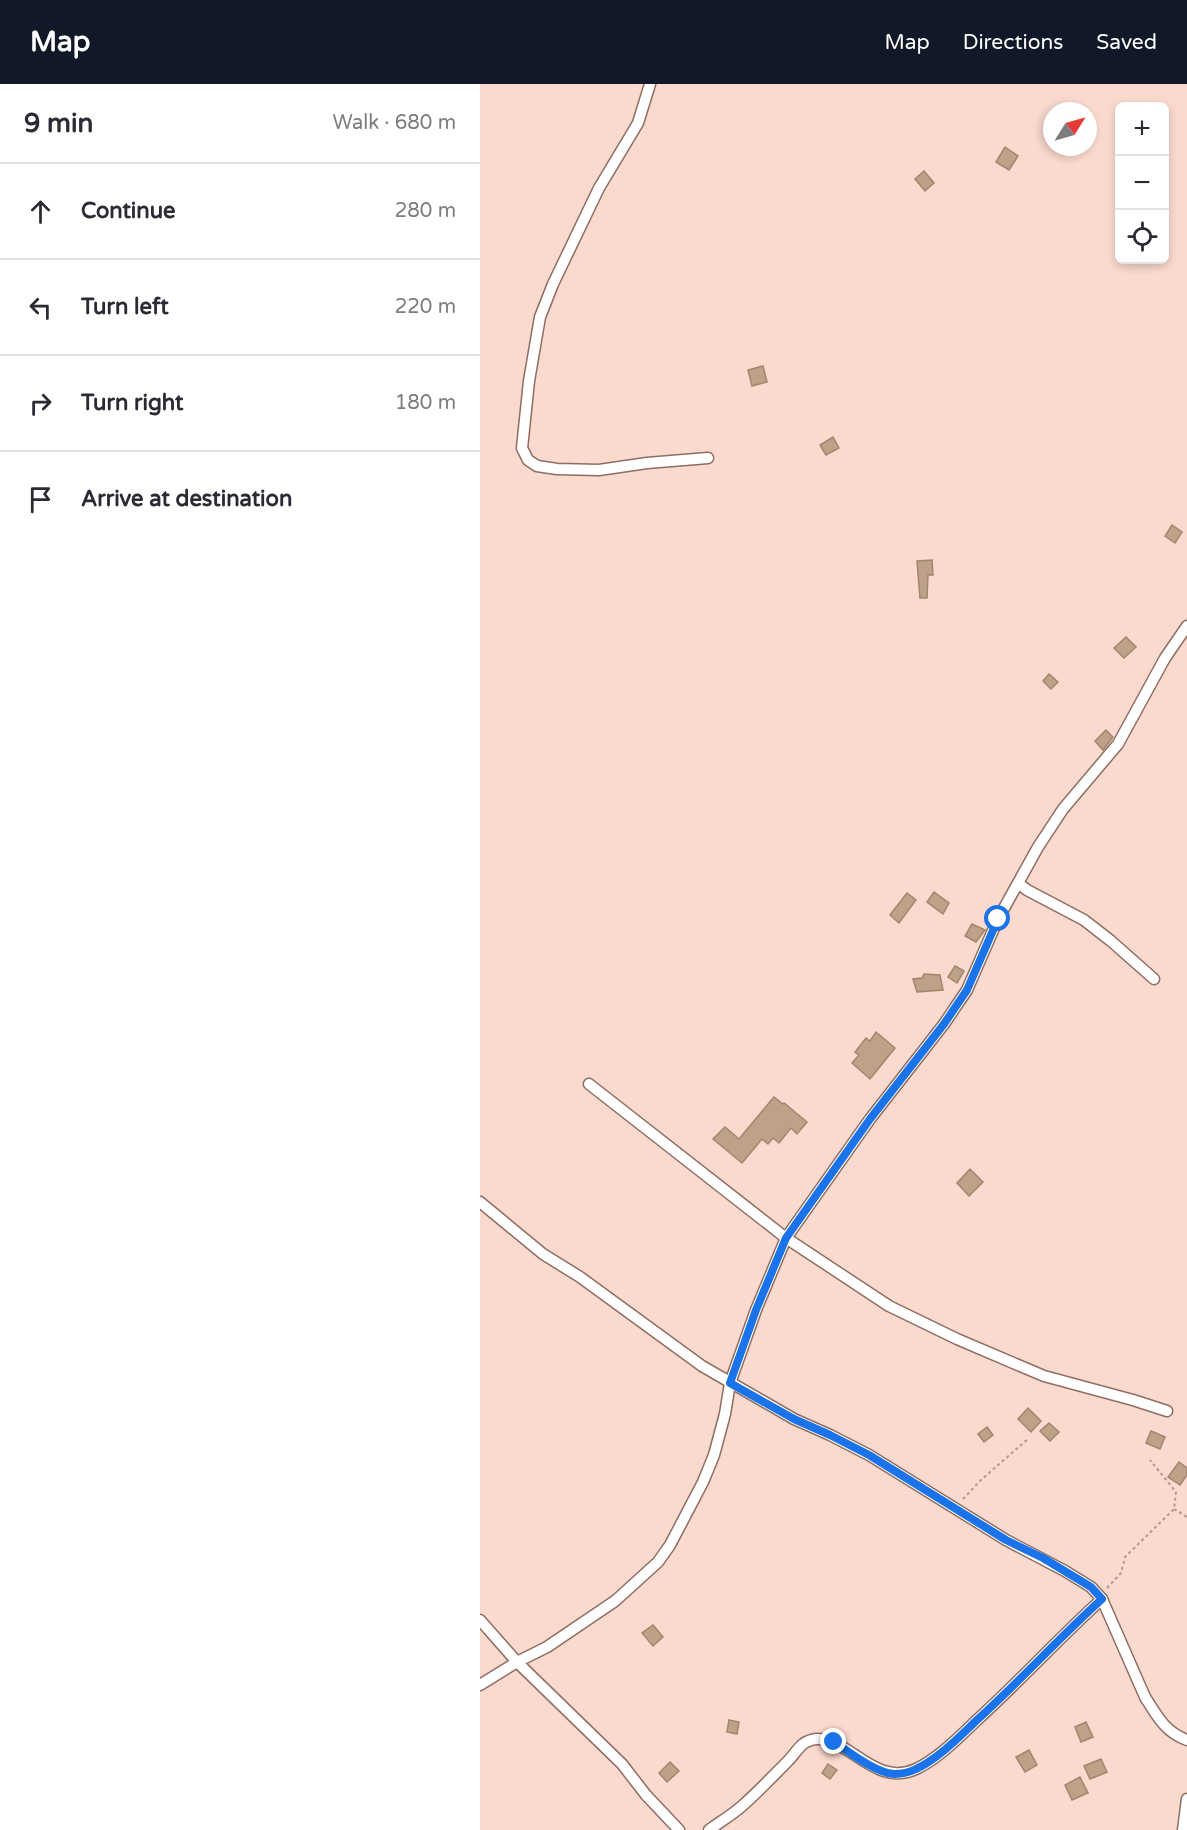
<!DOCTYPE html>
<meta charset="utf-8">
<style>
:root{--surface:#fff;--page:#f7f7f7;--text:#2b2b33;--muted:#7c7c81;--line:#e1e1e2;--accent:#111827}
body{margin:0;font-family:"Varela Round",sans-serif;background:var(--page);color:var(--text)}
.controls{position:absolute;right:18px;top:18px;display:grid;overflow:hidden;border-radius:9px;box-shadow:0 3px 9px #0003}
.controls button{width:54px;height:54px;display:grid;place-items:center;padding:0;border:0;border-bottom:2px solid var(--line);background:var(--surface);color:var(--text);font:30px sans-serif}
.compass{position:absolute;left:563px;top:18px;width:54px;height:54px;border-radius:50%;background:var(--surface);box-shadow:0 3px 9px #0003;rotate:53deg}
.stop{position:absolute;width:18px;height:18px;margin:-14px;border:4px solid #1a73e8;border-radius:50%;background:#fff}
.stop.end{background:#1a73e8;border-color:#fff;box-shadow:0 2px 6px #0008}
.list{margin:0;padding:0;list-style:none}
h2{display:flex;justify-content:space-between;align-items:center;height:78px;margin:0;padding:0 24px;font-size:26px}
h2 small{font-size:20px;font-weight:400;color:var(--muted)}
.list li{display:grid;grid-template-columns:39px 1fr auto;gap:18px;align-items:center;box-sizing:border-box;height:96px;padding:0 24px;border-top:2px solid var(--line)}
.list b{display:block;font-size:22px;white-space:nowrap}
.list em{font-size:20px;font-style:normal;color:var(--muted)}
.icon{flex:none;width:33px;height:33px;fill:none;stroke:currentColor;stroke-width:2;stroke-linecap:round;stroke-linejoin:round}
.map{position:relative;flex:none;width:707px;height:1746px;overflow:hidden}
header{display:flex;align-items:center;gap:36px;box-sizing:border-box;height:84px;padding:0 30px;background:var(--accent);color:#fff}
header strong{font-size:28px}
nav{display:flex;gap:33px;margin-inline-start:auto;font-size:21px}
main{display:flex}
aside{flex:1;background:var(--surface)}
.map>svg:first-child{display:block}
.building{fill:#bea288;stroke:#a0866c;stroke-width:1.5}
.lines{fill:none;stroke-linecap:round;stroke-linejoin:round}
.street-casing{stroke:#906d61;stroke-width:13}
.path{stroke:#b3988f;stroke-width:2;stroke-dasharray:3 3;stroke-linecap:butt}
.street{stroke:#fff;stroke-width:10}
.route{stroke:#1a73e8;stroke-width:8}
</style>
<header>
<strong>Map</strong>
<nav><a>Map</a><a>Directions</a><a>Saved</a></nav>
</header>
<main>
<aside>
<h2>9 min<small>Walk · 680 m</small></h2>
<ul class="list">
<li><svg class="icon" aria-label="ahead" viewBox="0 0 24 24"><path d="M12 20V5M6 11l6-6 6 6"/></svg><div><b>Continue</b></div><em>280 m</em></li>
<li><svg class="icon" aria-label="left" viewBox="0 0 24 24"><path d="M17 20v-9H6M10 6l-5 5 5 5"/></svg><div><b>Turn left</b></div><em>220 m</em></li>
<li><svg class="icon" aria-label="right" viewBox="0 0 24 24"><path d="M7 20v-9h11M14 6l5 5-5 5"/></svg><div><b>Turn right</b></div><em>180 m</em></li>
<li><svg class="icon" aria-label="arrive" viewBox="0 0 24 24"><path d="M6 21V4h12l-3 4 3 4H6"/></svg><div><b>Arrive at destination</b></div></li>
</ul>
</aside>
<div class="map">
<svg width="707" height="1746" viewBox="0 0 707 1746">
<rect width="100%" height="100%" fill="#fad9ce"/>
<g class="building">
<polygon points="525,63 538,72 529,86 516,78"/>
<polygon points="444,87 454,99 445,107 435,95"/>
<polygon points="283,282 287,298 272,302 268,286"/>
<polygon points="353,353 359,364 346,371 340,361"/>
<polygon points="692,441 702,448 695,459 685,452"/>
<polygon points="452,476 453,491 448,491 447,514 440,514 437,477"/>
<polygon points="646,553 656,563 644,574 634,564"/>
<polygon points="569,590 578,598 571,605 563,597"/>
<polygon points="626,646 633,653 623,666 615,657"/>
<polygon points="454,808 469,819 463,830 447,818"/>
<polygon points="427,809 436,816 419,839 410,831"/>
<polygon points="492,840 505,846 496,858 485,852"/>
<polygon points="475,882 484,887 477,899 468,893"/>
<polygon points="444,890 460,891 463,906 437,908 433,895 442,894"/>
<polygon points="396,948 415,964 390,995 372,979 379,971 375,968 386,954 390,957"/>
<polygon points="294,1013 303,1020 304,1019 327,1038 317,1050 311,1044 299,1059 293,1054 288,1060 282,1055 262,1079 233,1055 245,1043 259,1055"/>
<polygon points="490,1085 503,1098 489,1112 477,1099"/>
<polygon points="548,1324 561,1337 551,1348 538,1335"/>
<polygon points="569,1339 579,1348 570,1357 560,1347"/>
<polygon points="507,1343 513,1351 504,1358 498,1350"/>
<polygon points="671,1347 685,1353 680,1365 666,1359"/>
<polygon points="699,1378 707,1384 707,1391 700,1401 688,1393"/>
<polygon points="173,1541 183,1553 173,1562 162,1549"/>
<polygon points="249,1636 259,1638 257,1650 247,1648"/>
<polygon points="606,1638 613,1653 601,1658 595,1643"/>
<polygon points="549,1666 557,1681 545,1688 536,1673"/>
<polygon points="621,1675 627,1688 610,1695 604,1682"/>
<polygon points="190,1678 199,1687 187,1698 179,1689"/>
<polygon points="348,1680 357,1686 350,1695 342,1689"/>
<polygon points="600,1693 608,1709 592,1716 585,1701"/>
</g>
<g class="lines">
<defs>
<g id="street">
<polyline points="170,0 158,39 119,104 73,200 60,233 49,297 42,364 48,376 57,382 77,385 119,386 167,379 228,374"/>
<polyline points="539,800 547,806 604,836 631,857 674,895"/>
<polyline points="109,1000 306,1154 409,1222 477,1255 564,1292 653,1316 687,1327"/>
<path d="M0 1118 63 1170 100 1193 222 1282 314 1335 350 1351 389 1371 526 1456 585 1487 611 1503 622 1515 665 1613C677 1632 685 1648 707 1656"/>
<polyline points="0,1536 37,1578 142,1680 166,1711 199,1746"/>
<polyline points="0,1601 37,1578 67,1563 135,1517 178,1478 190,1461 223,1398 234,1371 245,1330 250,1299 276,1226 306,1154 390,1035 464,940 487,906 518,835 558,763 583,725 638,660 685,574 707,542"/>
<path d="M229 1746C240 1738 252 1731 262 1722 278 1708 293 1692 308 1677 313 1672 318 1664 323 1660 325 1658 329 1657 331 1656 366 1647 392 1705 436 1685 458 1675 480 1652 497 1636 540 1597 579 1554 622 1515"/>
<polyline points="703,1746 707,1715"/>
</g>
</defs>
<use href="#street" class="street-casing"/>
<g class="path">
<polyline points="483,1415 501,1396 549,1354"/>
<polyline points="694,1425 707,1433"/>
<polyline points="627,1504 641,1489 645,1473 694,1425 696,1408 670,1376"/>
</g>
<use href="#street" class="street"/>
</g>
<g class="lines">
<path class="route" d="M354 1658C369 1668 396 1689 414 1690 421 1690 430 1688 436 1685 458 1675 480 1652 497 1636 540 1597 579 1554 622 1515L611 1503 563 1474 526 1456 389 1371 350 1351 314 1335 250 1299 276 1226 306 1154 390 1035 464 940 487 906 518 835"/>
</g>
</svg>
<div class="controls">
<button>+</button>
<button>−</button>
<button><svg class="icon" aria-label="locate" viewBox="0 0 24 24"><circle cx="12" cy="12" r="6"/><path d="M12 2v4M12 18v4M2 12h4M18 12h4"/></svg></button>
</div>
<svg class="compass" viewBox="-18 -18 36 36"><path d="M0-13l5 13h-10z" fill="#e53935"/><path d="M0 13l5-13h-10z" fill="#7c7c81"/></svg>
<div class="stop" style="left:518px;top:835px"></div>
<div class="stop end" style="left:354px;top:1658px"></div>
</div>
</main>
